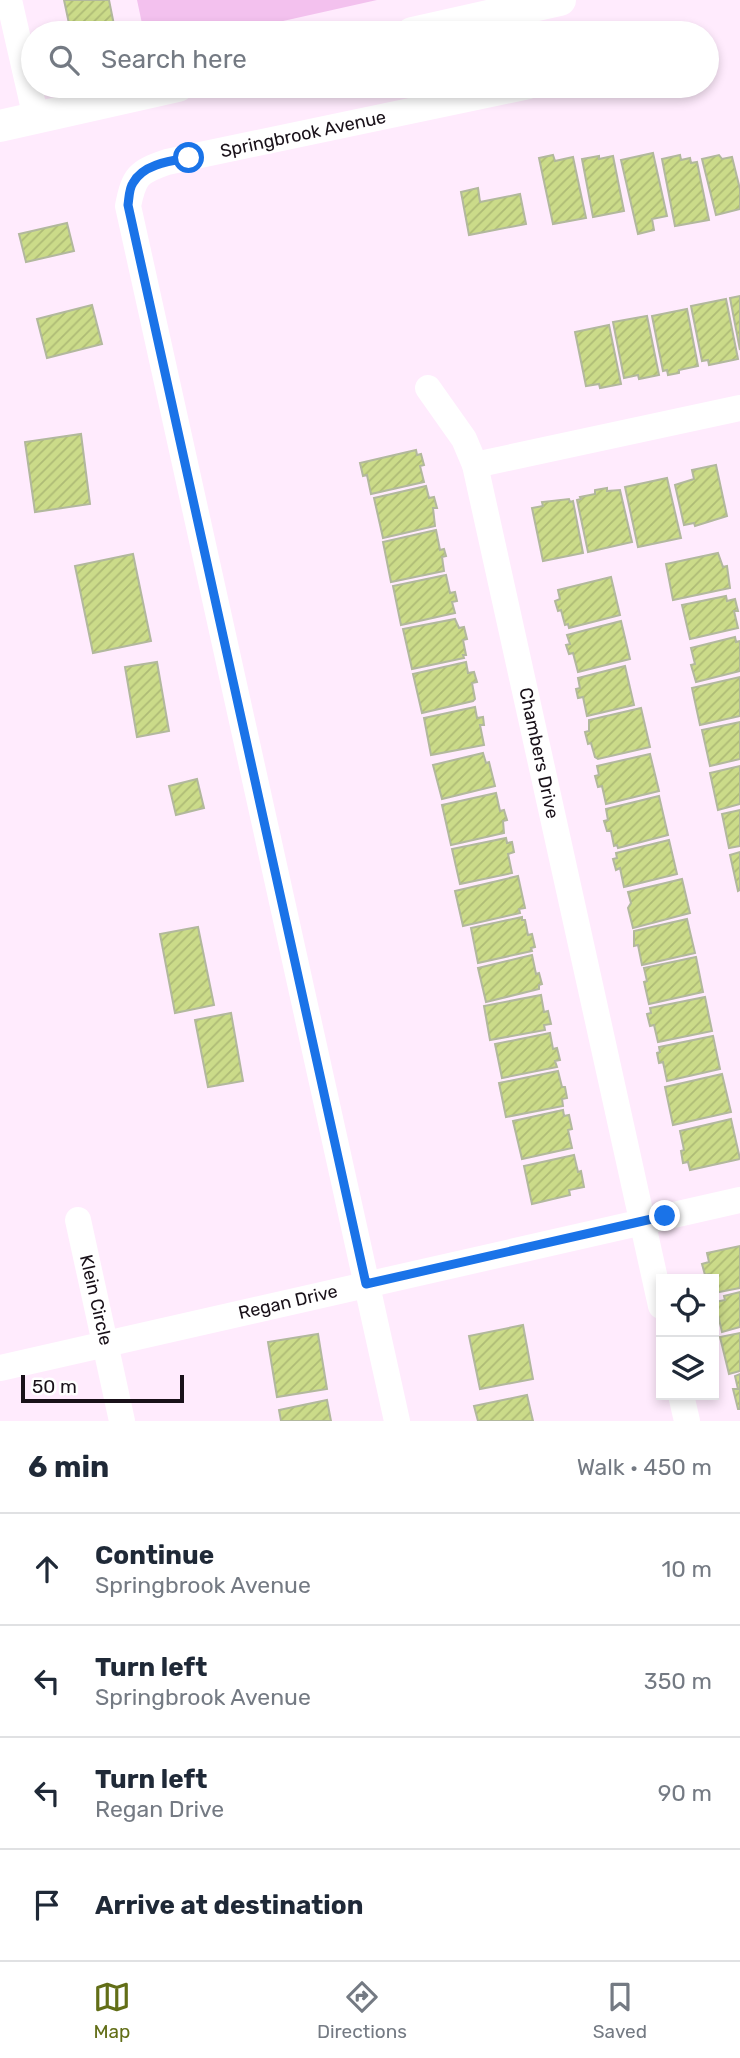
<!DOCTYPE html>
<meta charset="utf-8">
<style>
:root{--surface:#fff;--page:#f6f6f7;--text:#1f2937;--muted:#747a83;--line:#e0e1e3;--accent:#626e17}
body{margin:0;font-family:Rubik,sans-serif;background:var(--page);color:var(--text)}
.controls{position:absolute;right:21px;bottom:21px;display:grid;overflow:hidden;border-radius:0px;box-shadow:0 4px 10px #0003}
.controls button{width:63px;height:63px;display:grid;place-items:center;padding:0;border:0;border-bottom:2px solid var(--line);background:var(--surface);color:var(--text);font:35px sans-serif}
.scale{position:absolute;left:21px;bottom:18px;width:163px;box-sizing:border-box;padding-left:7px;border:4px solid #191119;border-top:0;font-size:19px;line-height:24px;white-space:nowrap;color:#191119;-webkit-text-stroke:5px #fff;paint-order:stroke}
.stop{position:absolute;width:21px;height:21px;margin:-16px;border:5px solid #1a73e8;border-radius:50%;background:#fff}
.stop.end{background:#1a73e8;border-color:#fff;box-shadow:0 2px 7px #0008}
.list{margin:0;padding:0;list-style:none}
h2{display:flex;justify-content:space-between;align-items:center;height:91px;margin:0;padding:0 28px;font-size:30px}
h2 small{font-size:23px;font-weight:400;color:var(--muted)}
.list li{display:grid;grid-template-columns:46px 1fr auto;gap:21px;align-items:center;box-sizing:border-box;height:112px;padding:0 28px;border-top:2px solid var(--line)}
.list b{display:block;font-size:26px;white-space:nowrap}
.list p{margin:0;font-size:23px;white-space:nowrap;color:var(--muted)}
.list em{font-size:23px;font-style:normal;color:var(--muted)}
.icon{flex:none;width:38px;height:38px;fill:none;stroke:currentColor;stroke-width:2;stroke-linecap:round;stroke-linejoin:round}
.map{position:relative;flex:none;width:740px;height:1421px;overflow:hidden}
.search{position:absolute;background:var(--surface);box-shadow:0 4px 10px #0003;left:21px;right:21px;top:21px;height:77px;display:flex;align-items:center;gap:18px;box-sizing:border-box;padding:0 24px;border-radius:38px;color:var(--muted);font-size:26px}
.sheet{height:539px;background:var(--surface)}
nav{display:flex;justify-content:space-around;align-items:center;box-sizing:border-box;height:98px;border-top:2px solid var(--line);background:var(--surface);font-size:19px;color:var(--muted)}
nav a{display:grid;justify-items:center;gap:4px}
nav .on{color:var(--accent)}
.map>svg:first-child{display:block}
.park{fill:#f3c1ee}
.building{fill:url(#building-hatch);stroke:#b2b89d;stroke-width:2}
.lines{fill:none;stroke-linecap:round;stroke-linejoin:round}
.minor{stroke:#fff;stroke-width:26}
.tertiary{stroke:#fff;stroke-width:32}
.route{stroke:#1a73e8;stroke-width:9}
.labels{text-anchor:middle;dominant-baseline:central;stroke-width:5;stroke-linejoin:round;paint-order:stroke}
.street-label{font-size:18px;fill:#191119;stroke:#fff}
</style>
<div class="map">
<svg width="740" height="1421" viewBox="0 0 740 1421">
<defs>
<pattern id="building-hatch" width="6" height="6" patternUnits="userSpaceOnUse" patternTransform="scale(1.75)"><rect width="6" height="6" fill="#cbdb89"/><path d="M-1 1l2-2M0 6l6-6M5 7l2-2" fill="none" stroke="#aebb76"/></pattern>
</defs>
<rect width="100%" height="100%" fill="#ffebfd"/>
<polygon class="park" points="137,0 377,0 230,33 144,33"/>
<g class="building">
<polygon points="64,0 109,0 115,30 100,33 71,33"/>
<polygon points="653,153 667,216 652,219 654,230 638,234 621,160"/>
<polygon points="553,155 555,161 573,157 586,218 553,224 539,158"/>
<polygon points="680,155 681,160 690,158 691,163 697,162 709,220 675,226 662,159"/>
<polygon points="719,155 722,159 732,157 740,189 740,209 716,215 702,159"/>
<polygon points="599,156 599,159 613,156 624,211 593,217 582,159"/>
<polygon points="478,188 480,202 520,194 526,224 469,235 461,192"/>
<polygon points="67,223 74,251 26,262 19,234"/>
<polygon points="740,296 740,350 730,298"/>
<polygon points="726,299 738,359 709,365 708,360 702,361 691,306"/>
<polygon points="92,305 102,344 47,358 37,319"/>
<polygon points="687,309 698,366 679,370 679,373 668,375 667,370 663,371 652,316"/>
<polygon points="647,316 659,375 639,379 638,375 624,378 613,322"/>
<polygon points="609,325 621,384 600,388 599,384 586,386 575,332"/>
<polygon points="81,434 90,504 35,512 25,442"/>
<polygon points="416,450 417,455 421,454 424,465 420,466 424,482 371,494 367,475 363,476 360,463"/>
<polygon points="716,465 727,516 695,526 694,523 684,525 675,485 694,479 692,470"/>
<polygon points="667,478 681,538 638,547 625,487"/>
<polygon points="426,486 429,498 434,497 437,508 433,508 435,526 383,538 374,498"/>
<polygon points="607,488 607,491 620,490 632,542 588,552 577,500 581,499 580,497 595,494 595,490"/>
<polygon points="569,499 570,502 573,501 583,553 543,561 532,508 543,506 542,502"/>
<polygon points="436,530 440,550 444,549 446,556 442,557 444,571 391,582 383,542"/>
<polygon points="718,553 723,567 727,566 730,588 673,600 666,564"/>
<polygon points="133,554 151,641 93,653 75,566"/>
<polygon points="446,575 450,593 455,592 457,601 452,602 455,613 401,625 393,586"/>
<polygon points="611,577 620,615 569,628 568,624 565,625 561,610 558,611 555,601 560,599 558,590"/>
<polygon points="726,596 727,601 735,599 738,611 734,611 738,628 690,639 682,605"/>
<polygon points="455,619 459,628 464,627 467,639 463,640 466,655 463,655 464,658 412,669 403,629"/>
<polygon points="621,621 630,659 578,672 573,653 569,654 566,645 570,644 567,635"/>
<polygon points="735,637 736,642 740,641 740,671 696,682 691,665 695,664 691,648"/>
<polygon points="157,662 169,731 137,737 125,667"/>
<polygon points="466,662 468,673 474,672 477,682 472,683 475,699 473,701 422,713 413,674"/>
<polygon points="625,666 634,705 587,716 583,697 578,698 576,689 580,688 578,678"/>
<polygon points="740,677 740,716 700,725 692,688"/>
<polygon points="475,707 477,718 483,717 484,725 480,725 484,745 431,755 424,718"/>
<polygon points="641,708 650,747 598,759 595,757 591,743 588,744 585,732 589,731 589,720"/>
<polygon points="740,722 740,759 710,766 702,730"/>
<polygon points="483,753 486,763 489,762 495,786 442,799 433,765"/>
<polygon points="650,754 659,791 606,804 602,786 598,787 595,776 599,775 597,766"/>
<polygon points="740,766 740,804 718,810 710,773"/>
<polygon points="197,779 204,808 176,815 169,786"/>
<polygon points="496,793 500,811 504,810 507,820 503,821 504,833 451,845 442,805"/>
<polygon points="659,796 668,835 618,848 617,845 614,846 611,831 607,831 604,821 608,820 606,809"/>
<polygon points="740,810 740,846 729,848 722,814"/>
<polygon points="506,838 507,843 512,842 514,852 508,854 512,873 460,884 452,849"/>
<polygon points="669,840 677,874 624,887 620,868 616,870 613,859 617,858 616,853"/>
<polygon points="740,852 740,890 738,891 730,855"/>
<polygon points="518,876 525,908 519,909 520,913 463,926 455,891"/>
<polygon points="682,879 690,913 633,928 628,908 631,903 628,892"/>
<polygon points="522,917 522,920 525,920 528,935 532,934 535,947 531,948 532,951 478,963 471,928"/>
<polygon points="687,919 695,953 642,965 638,945 634,946 634,931"/>
<polygon points="198,927 214,1005 175,1013 160,934"/>
<polygon points="532,955 536,974 539,973 542,984 539,985 539,989 486,1002 478,968"/>
<polygon points="696,957 703,992 649,1004 644,982 647,981 644,968"/>
<polygon points="541,995 544,1012 548,1011 551,1024 544,1025 545,1030 490,1040 484,1006"/>
<polygon points="705,997 712,1031 658,1042 654,1025 650,1026 647,1014 651,1013 650,1008"/>
<polygon points="231,1013 243,1081 208,1087 195,1020"/>
<polygon points="550,1033 553,1049 557,1048 560,1060 555,1061 557,1067 502,1078 495,1044"/>
<polygon points="713,1036 720,1069 667,1081 663,1062 659,1063 657,1053 660,1052 659,1047"/>
<polygon points="558,1071 562,1087 565,1087 567,1098 562,1099 563,1106 506,1117 499,1083"/>
<polygon points="722,1074 731,1112 673,1125 665,1087"/>
<polygon points="563,1110 564,1116 569,1115 572,1129 568,1130 572,1148 522,1159 513,1121"/>
<polygon points="731,1119 740,1159 690,1170 688,1162 683,1163 681,1151 684,1150 680,1131"/>
<polygon points="574,1155 578,1172 581,1171 584,1187 569,1190 570,1195 532,1204 524,1166"/>
<polygon points="740,1246 740,1288 714,1293 714,1279 710,1279 709,1274 705,1275 702,1264 709,1262 707,1253"/>
<polygon points="740,1292 740,1327 722,1332 715,1302 725,1300 724,1296"/>
<polygon points="523,1325 533,1379 480,1389 469,1336"/>
<polygon points="740,1333 740,1371 729,1374 720,1337"/>
<polygon points="318,1334 327,1389 277,1397 268,1342"/>
<polygon points="740,1374 740,1409 738,1409 733,1389 738,1389 735,1376"/>
<polygon points="527,1395 533,1421 478,1421 474,1406"/>
<polygon points="327,1400 331,1421 281,1421 279,1410"/>
</g>
<g class="lines">
<g class="minor">
<polyline points="9,0 36,118"/>
<polyline points="428,388 464,439 475,465 661,1306"/>
<polyline points="475,465 740,408"/>
<polyline points="78,1220 122,1421"/>
<polyline points="0,1368 740,1200"/>
<polyline points="681,1395 687,1421"/>
<path d="M397 1421 128 206C134 176 138 172 167 162L529 86"/>
</g>
<g class="tertiary">
<polyline points="412,33 560,0"/>
<polyline points="0,126 178,86"/>
</g>
</g>
<g class="lines">
<path class="route" d="M189 158C170 161 143 164 133 183 129 188 129 199 128 205L366 1284 665 1216"/>
</g>
<g class="labels">
<g class="street-label">
<text transform="translate(303 134) rotate(-12)">Springbrook Avenue</text>
<text transform="translate(539 753) rotate(78)">Chambers Drive</text>
<text transform="translate(96 1300) rotate(77)">Klein Circle</text>
<text transform="translate(288 1302) rotate(-13)">Regan Drive</text>
</g>
</g>
</svg>
<div class="controls">
<button><svg class="icon" aria-label="locate" viewBox="0 0 24 24"><circle cx="12" cy="12" r="6"/><path d="M12 2v4M12 18v4M2 12h4M18 12h4"/></svg></button>
<button><svg class="icon" aria-label="layers" viewBox="0 0 24 24"><path d="M12 4l9 5-9 5-9-5zM3 14l9 5 9-5"/></svg></button>
</div>
<div class="scale">50 m</div>
<div class="stop" style="left:189px;top:158px"></div>
<div class="stop end" style="left:665px;top:1216px"></div>
<div class="search"><svg class="icon" aria-label="search" viewBox="0 0 24 24"><circle cx="10" cy="10" r="6"/><path d="M15 15l6 6"/></svg>Search here</div>
</div>
<section class="sheet">
<h2>6 min<small>Walk · 450 m</small></h2>
<ul class="list">
<li><svg class="icon" aria-label="ahead" viewBox="0 0 24 24"><path d="M12 20V5M6 11l6-6 6 6"/></svg><div><b>Continue</b><p>Springbrook Avenue</p></div><em>10 m</em></li>
<li><svg class="icon" aria-label="left" viewBox="0 0 24 24"><path d="M17 20v-9H6M10 6l-5 5 5 5"/></svg><div><b>Turn left</b><p>Springbrook Avenue</p></div><em>350 m</em></li>
<li><svg class="icon" aria-label="left" viewBox="0 0 24 24"><path d="M17 20v-9H6M10 6l-5 5 5 5"/></svg><div><b>Turn left</b><p>Regan Drive</p></div><em>90 m</em></li>
<li><svg class="icon" aria-label="arrive" viewBox="0 0 24 24"><path d="M6 21V4h12l-3 4 3 4H6"/></svg><div><b>Arrive at destination</b></div></li>
</ul>
</section>
<nav>
<a class="on"><svg class="icon" aria-label="map" viewBox="0 0 24 24"><path d="M3 6l6-2 6 2 6-2v14l-6 2-6-2-6 2zM9 4v14M15 6v14"/></svg>Map</a>
<a><svg class="icon" aria-label="directions" viewBox="0 0 24 24"><path d="M12 3l9 9-9 9-9-9zM9 14v-3h6M13 9l2 2-2 2"/></svg>Directions</a>
<a><svg class="icon" aria-label="saved" viewBox="0 0 24 24"><path d="M7 4h10v16l-5-4-5 4z"/></svg>Saved</a>
</nav>
